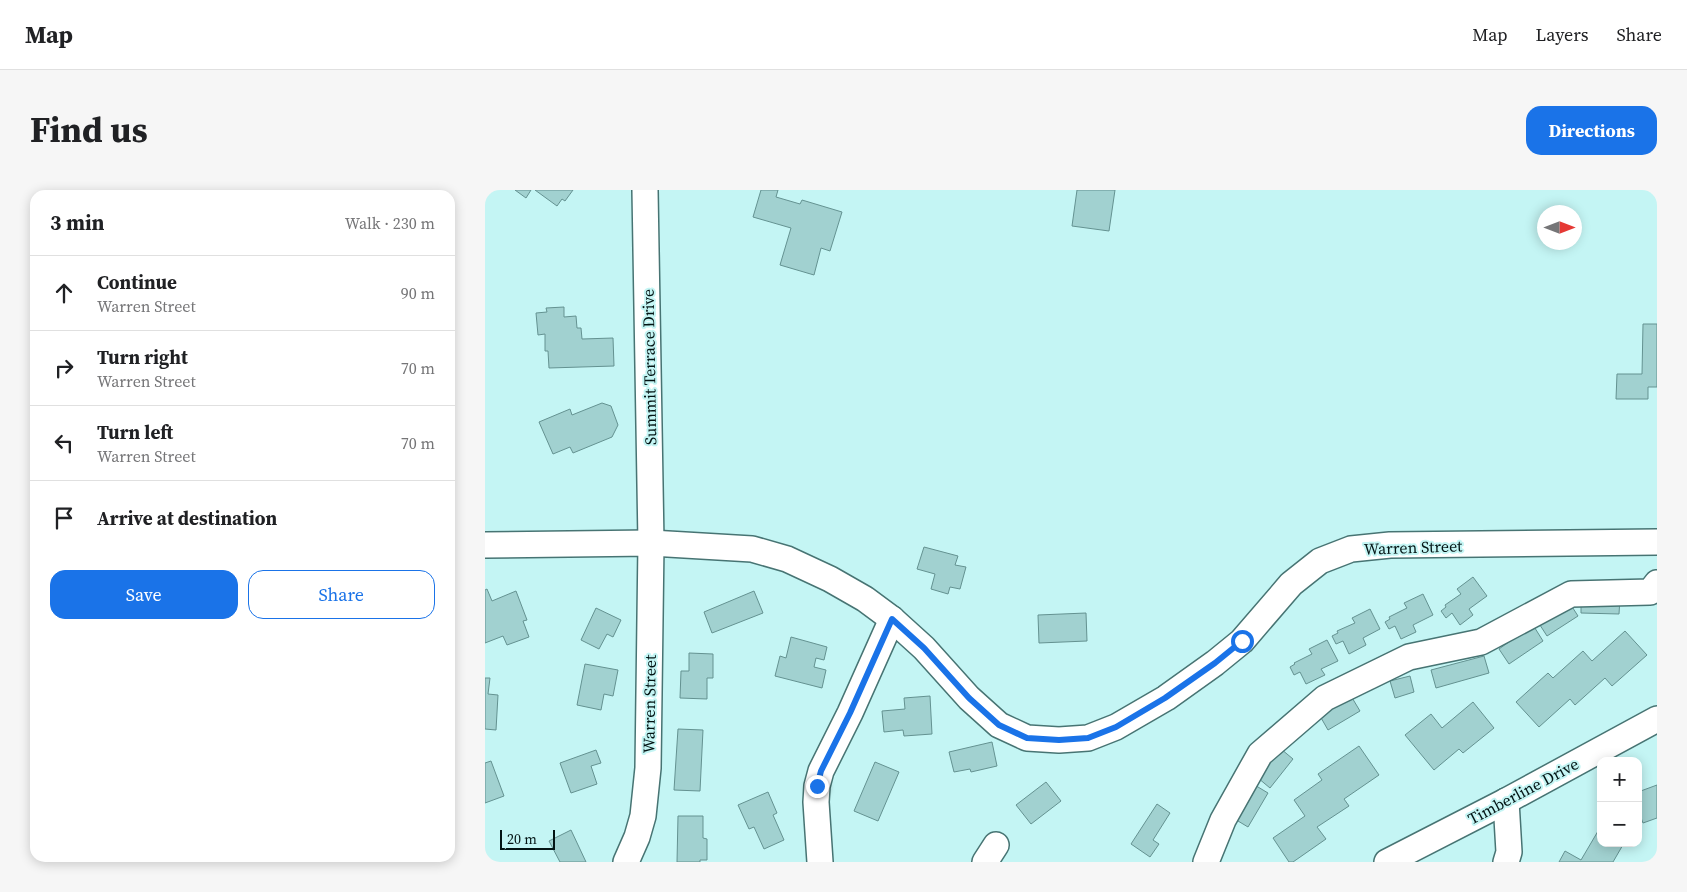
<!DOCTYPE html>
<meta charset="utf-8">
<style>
:root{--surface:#fff;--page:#f6f6f6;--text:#202124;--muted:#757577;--line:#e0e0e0;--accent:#1a73e8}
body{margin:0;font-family:"Source Serif 4",serif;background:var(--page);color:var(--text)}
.controls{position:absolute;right:15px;bottom:15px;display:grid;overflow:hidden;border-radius:10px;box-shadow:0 2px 12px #0003}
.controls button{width:45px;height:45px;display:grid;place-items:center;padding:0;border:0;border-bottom:1px solid var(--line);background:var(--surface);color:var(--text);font:25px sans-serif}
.compass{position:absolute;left:1052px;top:15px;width:45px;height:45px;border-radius:50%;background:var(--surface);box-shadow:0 2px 12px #0003;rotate:90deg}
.scale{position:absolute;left:15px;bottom:12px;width:55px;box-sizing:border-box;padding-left:5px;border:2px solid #031414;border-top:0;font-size:14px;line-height:18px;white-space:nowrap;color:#031414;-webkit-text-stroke:4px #c4f5f4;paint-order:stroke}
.stop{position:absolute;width:15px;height:15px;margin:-11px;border:4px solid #1a73e8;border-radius:50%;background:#fff}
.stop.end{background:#1a73e8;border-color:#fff;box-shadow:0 1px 5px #0008}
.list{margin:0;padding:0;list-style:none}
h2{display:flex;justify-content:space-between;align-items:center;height:65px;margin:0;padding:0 20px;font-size:21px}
h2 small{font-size:16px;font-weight:400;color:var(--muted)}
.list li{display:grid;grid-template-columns:32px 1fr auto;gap:15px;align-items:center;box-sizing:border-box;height:75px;padding:0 20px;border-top:1px solid var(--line)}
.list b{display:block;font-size:19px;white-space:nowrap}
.list p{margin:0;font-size:16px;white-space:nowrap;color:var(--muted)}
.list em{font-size:16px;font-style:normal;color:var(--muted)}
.actions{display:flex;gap:10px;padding:15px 20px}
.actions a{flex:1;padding:11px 0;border:1px solid var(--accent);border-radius:15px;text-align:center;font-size:18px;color:var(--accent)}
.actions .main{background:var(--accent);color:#fff}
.icon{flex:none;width:28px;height:28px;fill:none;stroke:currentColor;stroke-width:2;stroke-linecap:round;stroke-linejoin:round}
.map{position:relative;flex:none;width:1172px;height:672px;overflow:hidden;border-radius:15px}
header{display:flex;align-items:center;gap:30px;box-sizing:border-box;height:70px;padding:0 25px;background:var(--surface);border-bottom:1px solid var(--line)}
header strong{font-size:24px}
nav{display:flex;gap:28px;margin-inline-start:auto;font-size:18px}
.intro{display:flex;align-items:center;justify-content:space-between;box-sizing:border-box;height:120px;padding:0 30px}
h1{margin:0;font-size:35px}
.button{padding:12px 22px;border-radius:15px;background:var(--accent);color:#fff;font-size:18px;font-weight:700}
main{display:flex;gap:30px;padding:0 30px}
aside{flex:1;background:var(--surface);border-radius:15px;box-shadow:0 2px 12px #0003}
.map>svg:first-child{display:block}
.building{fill:#a1d1d0;stroke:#649291}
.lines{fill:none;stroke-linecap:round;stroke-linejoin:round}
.minor-casing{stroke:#477473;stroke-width:28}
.minor{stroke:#fff;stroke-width:25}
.route{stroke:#1a73e8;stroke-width:6}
.labels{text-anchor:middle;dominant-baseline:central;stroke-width:4;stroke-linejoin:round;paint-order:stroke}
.street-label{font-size:16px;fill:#031414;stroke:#c4f5f4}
</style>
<header>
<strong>Map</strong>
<nav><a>Map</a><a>Layers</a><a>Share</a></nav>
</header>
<div class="intro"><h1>Find us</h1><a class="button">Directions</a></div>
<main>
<aside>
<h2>3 min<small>Walk · 230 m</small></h2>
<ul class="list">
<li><svg class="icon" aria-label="ahead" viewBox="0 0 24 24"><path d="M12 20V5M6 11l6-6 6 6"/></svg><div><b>Continue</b><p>Warren Street</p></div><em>90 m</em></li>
<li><svg class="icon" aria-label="right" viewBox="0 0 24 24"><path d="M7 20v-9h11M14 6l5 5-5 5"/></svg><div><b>Turn right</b><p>Warren Street</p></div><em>70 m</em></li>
<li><svg class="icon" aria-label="left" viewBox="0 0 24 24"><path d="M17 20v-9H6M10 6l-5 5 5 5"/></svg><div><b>Turn left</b><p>Warren Street</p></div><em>70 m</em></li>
<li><svg class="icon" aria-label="arrive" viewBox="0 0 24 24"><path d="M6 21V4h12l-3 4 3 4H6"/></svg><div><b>Arrive at destination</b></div></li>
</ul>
<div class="actions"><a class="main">Save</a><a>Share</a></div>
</aside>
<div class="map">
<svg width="1172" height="672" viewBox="0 0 1172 672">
<rect width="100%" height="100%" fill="#c4f5f4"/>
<g class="building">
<polygon points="30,0 46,0 41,8"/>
<polygon points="50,0 88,0 80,11 77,9 72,16"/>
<polygon points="276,0 293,0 291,7 315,14 317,10 357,22 345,61 336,58 329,85 295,75 306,38 268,27"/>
<polygon points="592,0 630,0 624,41 587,36"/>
<polygon points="79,117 79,127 91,126 92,138 96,138 97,149 128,148 129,176 64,178 63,161 60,161 60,144 53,145 51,123 62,122 61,118"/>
<polygon points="1158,134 1172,134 1172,197 1163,197 1163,209 1131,209 1132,184 1157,184"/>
<polygon points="117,213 126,216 133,235 127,247 88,263 85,257 68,264 54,232 85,219 87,225"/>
<polygon points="439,357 473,366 470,375 481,377 475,399 465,397 463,404 446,399 450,384 432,379"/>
<polygon points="988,387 1002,406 984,419 988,425 975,435 967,423 961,428 956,421 961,417 960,415 976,404 972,399"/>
<polygon points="2,399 7,411 31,401 42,430 38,431 44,447 22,455 18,446 0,453 0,400"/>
<polygon points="269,401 278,423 227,443 219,422"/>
<polygon points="938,404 948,425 928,435 931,442 916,449 910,436 904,439 900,432 905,429 904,427 922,418 919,413"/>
<polygon points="1096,407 1135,408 1134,424 1096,423"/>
<polygon points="1084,412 1093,426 1062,446 1053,432"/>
<polygon points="111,418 136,430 128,447 122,444 114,459 96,450"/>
<polygon points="885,419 895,439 878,448 881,455 864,464 858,451 851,454 847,446 853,443 852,441 870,433 867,428"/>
<polygon points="601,423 602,451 554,453 553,425"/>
<polygon points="1048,435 1058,451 1024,474 1014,459"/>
<polygon points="1140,441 1162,465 1127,496 1120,488 1090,515 1085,509 1054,537 1031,512 1063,483 1068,488 1098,461 1107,471"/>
<polygon points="306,447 342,457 339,470 331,468 329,477 341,480 337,498 290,486 295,466 301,468"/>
<polygon points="842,450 853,471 836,479 840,485 821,494 815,482 809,485 805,477 810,474 809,473 827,464 824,459"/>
<polygon points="204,463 228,464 228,488 222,488 222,509 195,508 196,481 204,481"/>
<polygon points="999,466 1004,483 951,498 946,480"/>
<polygon points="100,474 133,480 128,506 119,504 116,520 92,515"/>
<polygon points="925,486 929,502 910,508 905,491"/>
<polygon points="0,488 5,488 3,504 13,505 11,540 0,539"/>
<polygon points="445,506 447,544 419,546 418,540 399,542 397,521 420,519 419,508"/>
<polygon points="866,506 875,521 843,540 835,526"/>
<polygon points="988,512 1009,538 978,563 974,559 949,580 920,545 946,524 957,538"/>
<polygon points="193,539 218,540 215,601 189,600"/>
<polygon points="507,552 512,576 486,582 485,579 469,582 464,562"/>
<polygon points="874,556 894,585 859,609 864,616 832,637 841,649 808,672 804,672 788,648 820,626 809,610 837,590 833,584"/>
<polygon points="796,559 808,569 785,598 773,588"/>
<polygon points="111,560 116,573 106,576 112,594 86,603 75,573"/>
<polygon points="6,571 19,606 0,613 0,573"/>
<polygon points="390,572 414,582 393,631 369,621"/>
<polygon points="561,592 576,611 546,634 531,615"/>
<polygon points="768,594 783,603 763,637 748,628"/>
<polygon points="1172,595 1172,628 1158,633 1153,620 1153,602"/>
<polygon points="283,602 292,623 288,625 299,650 279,659 269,637 264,639 253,615"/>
<polygon points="672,614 685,623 668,650 674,654 665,667 646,654"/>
<polygon points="193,626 218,626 218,648 222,649 222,670 215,670 215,672 192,672"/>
<polygon points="1116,636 1116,653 1139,653 1128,672 1074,672 1080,661 1096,670"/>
<polygon points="86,640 101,672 75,672 64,651"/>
</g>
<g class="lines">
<defs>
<g id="minor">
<polyline points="0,355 166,353 267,359 302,369 345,389 380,409 407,429 439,458 484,508 514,535 542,548 574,550 603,548 631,537 681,508 730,473 757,451 806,394 835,371 866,359 905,355 1172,352"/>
<polyline points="141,672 152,647 158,626 163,578 166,353 160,0"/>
<polyline points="335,672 331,612 332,596 336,581 365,523 407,429"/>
<polyline points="500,672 511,655"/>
<polyline points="721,672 738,630 775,564 840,508 924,467 996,452 1086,404 1165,402 1172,393"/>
<polyline points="902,672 1021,611 1172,529"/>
<polyline points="1021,672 1024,662 1021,611"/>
</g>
</defs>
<use href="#minor" class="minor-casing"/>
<use href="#minor" class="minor"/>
</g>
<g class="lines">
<polyline class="route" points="332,596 336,581 365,523 407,429 439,458 484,508 514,535 542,548 574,550 603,548 631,537 680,508 730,473 757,451"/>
</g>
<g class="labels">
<g class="street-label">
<text transform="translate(164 177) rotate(-91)">Summit Terrace Drive</text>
<text transform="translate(928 357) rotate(-2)">Warren Street</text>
<text transform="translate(164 514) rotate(-89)">Warren Street</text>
<text transform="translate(1038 601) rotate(-28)">Timberline Drive</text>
</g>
</g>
</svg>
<div class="controls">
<button>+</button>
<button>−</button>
</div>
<svg class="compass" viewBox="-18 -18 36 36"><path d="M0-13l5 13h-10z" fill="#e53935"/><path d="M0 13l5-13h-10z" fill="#757577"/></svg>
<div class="scale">20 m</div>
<div class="stop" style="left:757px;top:451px"></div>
<div class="stop end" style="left:332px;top:596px"></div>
</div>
</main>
